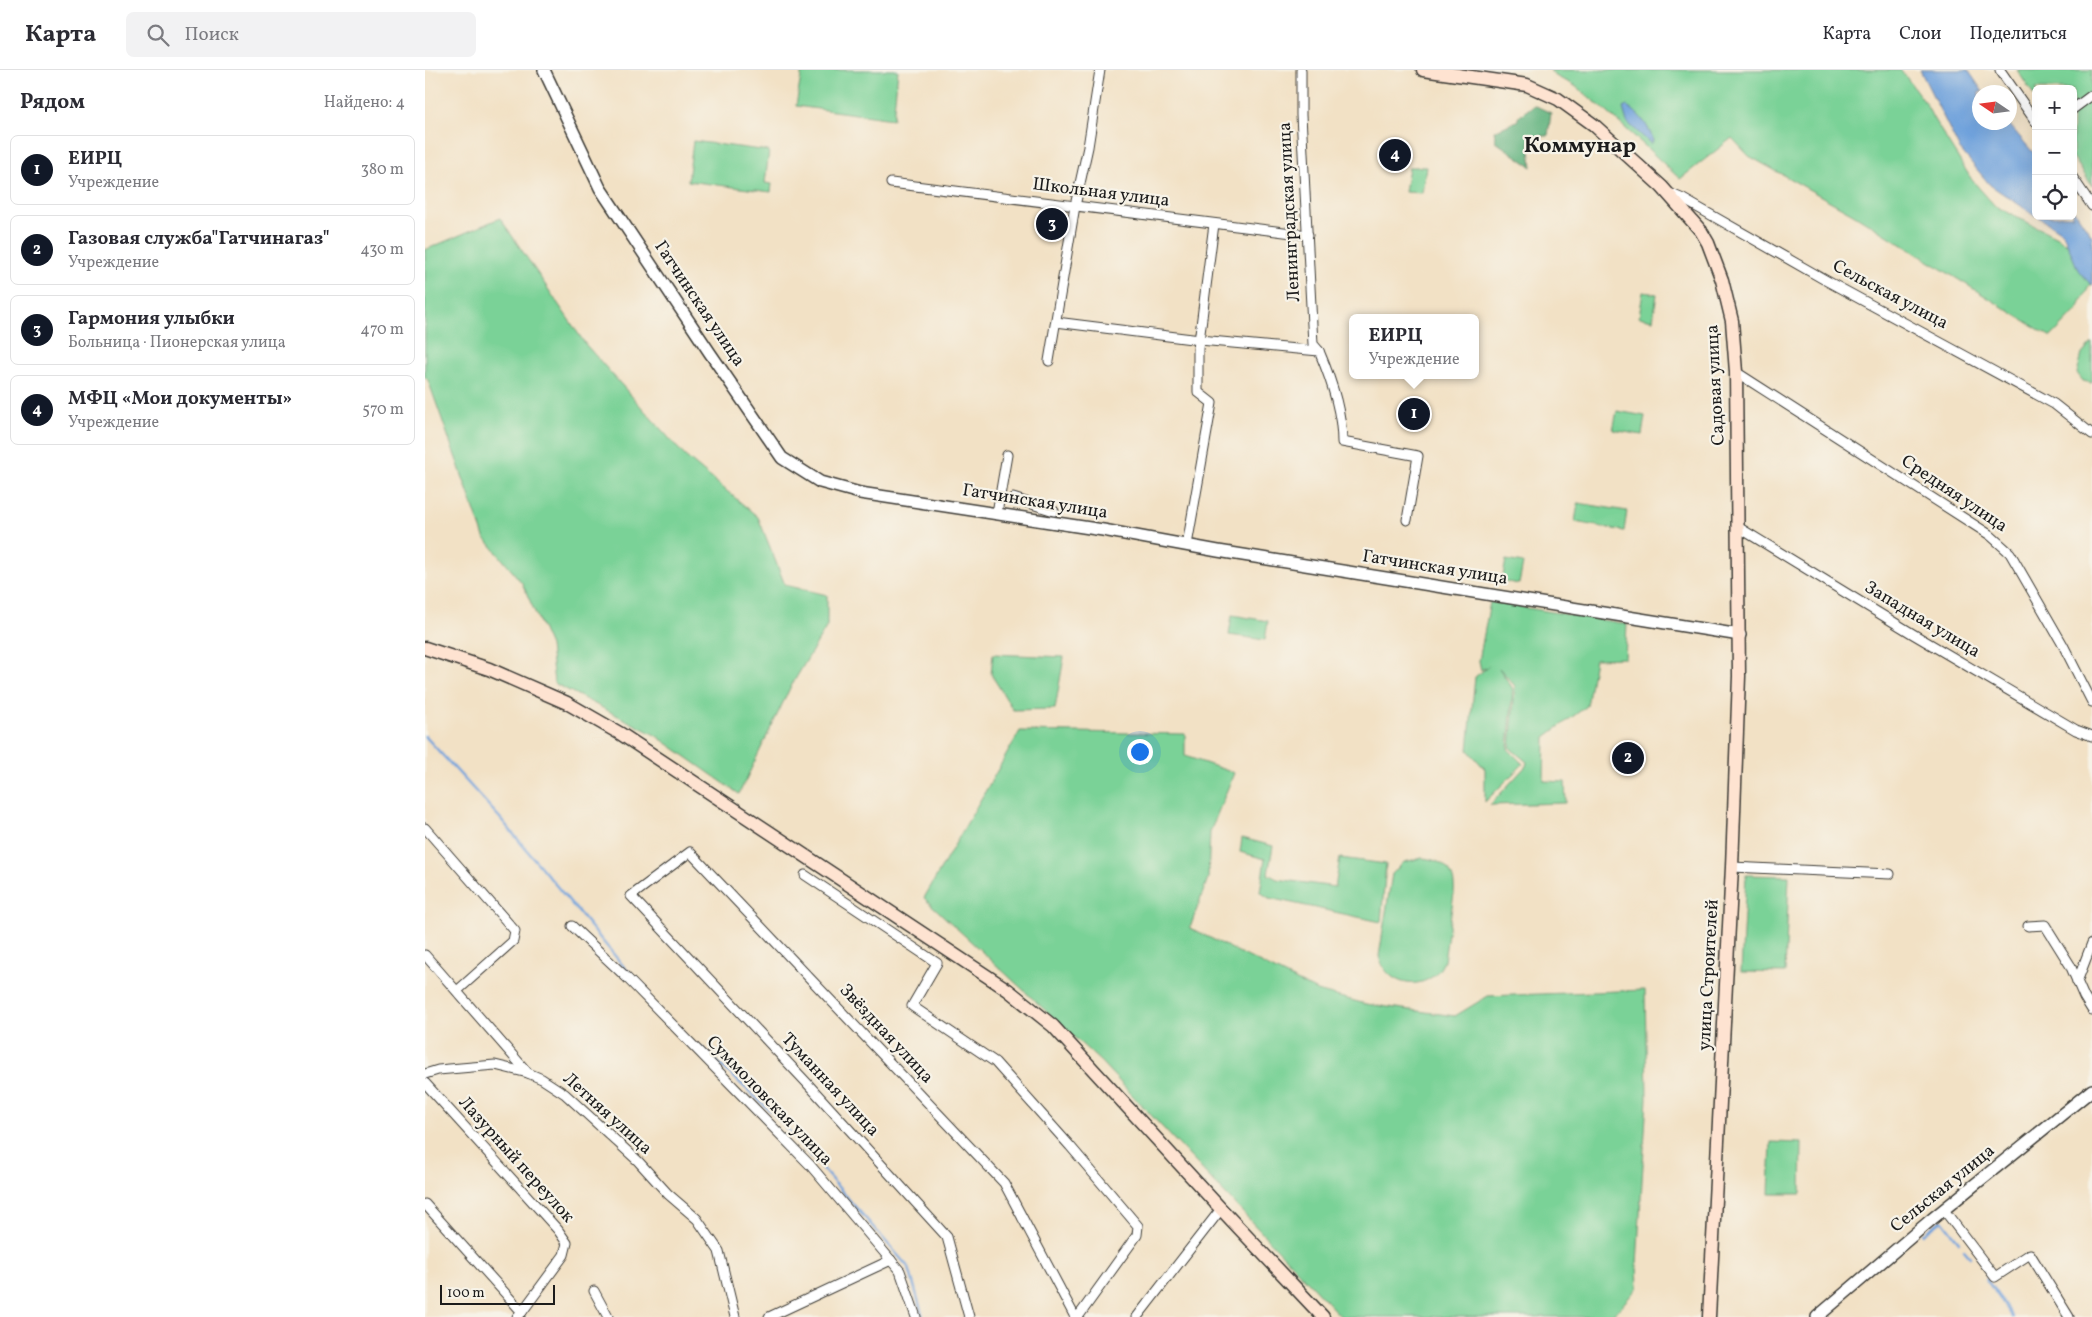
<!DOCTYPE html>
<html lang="ru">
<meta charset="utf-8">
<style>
:root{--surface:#fff;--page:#f2f2f3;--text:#2b2b33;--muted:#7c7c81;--line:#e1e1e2;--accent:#111827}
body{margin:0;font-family:Vollkorn,serif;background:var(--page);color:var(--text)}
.controls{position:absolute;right:15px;top:15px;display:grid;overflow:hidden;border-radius:8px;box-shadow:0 5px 20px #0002}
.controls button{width:45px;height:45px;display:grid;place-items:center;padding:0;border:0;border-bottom:1px solid var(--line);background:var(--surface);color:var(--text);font:25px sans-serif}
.compass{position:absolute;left:1547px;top:15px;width:45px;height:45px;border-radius:50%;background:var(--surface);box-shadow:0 5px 20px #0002;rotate:283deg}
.scale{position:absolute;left:15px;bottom:12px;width:115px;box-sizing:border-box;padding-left:5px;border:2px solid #1c1c1c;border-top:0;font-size:14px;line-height:18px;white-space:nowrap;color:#1c1c1c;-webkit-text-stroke:4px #f7f3e8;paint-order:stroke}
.you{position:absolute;left:714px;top:681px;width:18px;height:18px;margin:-12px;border:4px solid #fff;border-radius:50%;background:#1a73e8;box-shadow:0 0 0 8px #1a73e833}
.badge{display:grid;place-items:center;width:32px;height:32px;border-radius:50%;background:var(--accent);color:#fff;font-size:16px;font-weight:700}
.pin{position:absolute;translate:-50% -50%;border:2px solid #fff;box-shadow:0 1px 5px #0006}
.popup{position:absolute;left:924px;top:244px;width:130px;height:65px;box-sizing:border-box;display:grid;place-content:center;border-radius:8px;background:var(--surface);filter:drop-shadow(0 1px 4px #0005);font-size:16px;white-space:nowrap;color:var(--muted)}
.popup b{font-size:19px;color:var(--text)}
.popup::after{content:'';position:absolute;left:50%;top:100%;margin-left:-10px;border:10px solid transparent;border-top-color:var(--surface)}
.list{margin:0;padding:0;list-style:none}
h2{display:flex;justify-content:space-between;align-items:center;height:65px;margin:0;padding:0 20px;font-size:21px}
h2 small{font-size:16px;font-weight:400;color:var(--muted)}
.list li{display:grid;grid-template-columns:32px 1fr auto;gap:15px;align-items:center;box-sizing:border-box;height:70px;margin:0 10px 10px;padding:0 10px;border:1px solid var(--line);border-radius:8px}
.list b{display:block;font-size:19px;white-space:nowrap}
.list p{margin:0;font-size:16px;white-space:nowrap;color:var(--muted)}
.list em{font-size:16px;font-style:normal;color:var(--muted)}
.icon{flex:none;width:28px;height:28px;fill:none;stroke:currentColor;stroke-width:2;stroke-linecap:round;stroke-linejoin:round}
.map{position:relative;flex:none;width:1667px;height:1247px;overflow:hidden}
header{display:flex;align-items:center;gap:30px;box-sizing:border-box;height:70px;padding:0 25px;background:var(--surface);border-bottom:1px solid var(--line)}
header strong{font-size:24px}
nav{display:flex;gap:28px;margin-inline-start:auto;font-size:18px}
.search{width:350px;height:45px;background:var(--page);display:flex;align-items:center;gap:12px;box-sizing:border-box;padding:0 18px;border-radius:8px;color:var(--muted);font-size:19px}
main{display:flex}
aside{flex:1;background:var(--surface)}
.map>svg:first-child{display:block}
.green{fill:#7ad297;stroke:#4b775a}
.forest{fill:#63b480;stroke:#40684e}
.water{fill:#70a2dc;stroke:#465f7c}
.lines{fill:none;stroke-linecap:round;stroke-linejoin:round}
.stream{stroke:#70a2dc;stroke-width:2.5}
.minor-casing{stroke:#3c3a35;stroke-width:11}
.tertiary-casing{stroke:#3c3a35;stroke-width:14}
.secondary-casing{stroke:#3c3a35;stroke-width:15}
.minor{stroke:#fff;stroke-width:9}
.tertiary{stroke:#fff;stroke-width:11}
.secondary{stroke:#fee3d1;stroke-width:12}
.labels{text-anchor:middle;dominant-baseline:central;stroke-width:4.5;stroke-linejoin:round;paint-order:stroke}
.street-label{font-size:18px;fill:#1c1c1c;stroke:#f7f3e8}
.district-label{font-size:22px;font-weight:bold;fill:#1c1c1c;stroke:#f7f3e8}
</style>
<header>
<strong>Карта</strong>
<div class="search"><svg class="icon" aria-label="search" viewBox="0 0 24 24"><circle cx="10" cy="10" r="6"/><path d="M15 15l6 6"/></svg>Поиск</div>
<nav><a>Карта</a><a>Слои</a><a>Поделиться</a></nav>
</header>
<main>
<aside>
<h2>Рядом<small>Найдено: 4</small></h2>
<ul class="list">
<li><span class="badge">1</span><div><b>ЕИРЦ</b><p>Учреждение</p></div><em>380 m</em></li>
<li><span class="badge">2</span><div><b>Газовая служба&quot;Гатчинагаз&quot;</b><p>Учреждение</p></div><em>430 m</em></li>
<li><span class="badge">3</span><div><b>Гармония улыбки</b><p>Больница · Пионерская улица</p></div><em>470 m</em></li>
<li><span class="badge">4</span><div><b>МФЦ «Мои документы»</b><p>Учреждение</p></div><em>570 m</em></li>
</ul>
</aside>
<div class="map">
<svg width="1667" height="1247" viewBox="0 0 1667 1247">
<rect width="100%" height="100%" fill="#f7f3e8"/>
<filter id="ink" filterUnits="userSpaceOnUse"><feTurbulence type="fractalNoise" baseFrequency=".02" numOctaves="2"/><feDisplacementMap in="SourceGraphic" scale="10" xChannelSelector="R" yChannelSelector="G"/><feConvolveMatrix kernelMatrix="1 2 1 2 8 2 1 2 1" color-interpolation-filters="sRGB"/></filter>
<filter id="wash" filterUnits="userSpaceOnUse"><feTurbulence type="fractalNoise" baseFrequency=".0096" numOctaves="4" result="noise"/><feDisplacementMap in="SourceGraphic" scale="20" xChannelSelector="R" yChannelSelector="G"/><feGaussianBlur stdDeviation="1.12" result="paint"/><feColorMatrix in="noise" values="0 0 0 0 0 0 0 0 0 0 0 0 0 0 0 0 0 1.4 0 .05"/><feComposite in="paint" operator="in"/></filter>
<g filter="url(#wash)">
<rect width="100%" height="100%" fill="#f2e1c5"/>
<g class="green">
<polygon points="377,0 473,0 468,49 371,36"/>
<path d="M1125 0H1476L1501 34 1508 48 1547 110 1570 136 1632 167 1667 193V210L1653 239 1626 267 1428 144 1324 86 1307 68 1255 109C1221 77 1188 45 1150 16 1142 10 1130 9 1125 0Z"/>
<polygon points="1592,0 1667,0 1667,116 1648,87 1648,19 1611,19 1611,29"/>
<polygon points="268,71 344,81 340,113 347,114 346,122 263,111"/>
<polygon points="984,97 1001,97 997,123 980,122"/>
<polygon points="75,148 161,275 260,386 333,447 360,515 402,525 402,556 365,618 314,724 230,665 129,613 125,576 97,513 59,467 3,310 0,307 0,180"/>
<polygon points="1218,222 1232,224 1228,250 1214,247"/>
<polygon points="1667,273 1667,313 1658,311 1652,303 1657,284"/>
<polygon points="1192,341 1220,346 1217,365 1188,360"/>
<polygon points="1153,433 1202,441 1199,461 1150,452"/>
<polygon points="1081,490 1098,493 1094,514 1077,511"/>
<polygon points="1065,532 1202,554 1200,588 1170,589 1162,636 1120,667 1119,711 1140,712 1141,733 1065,735 1101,696 1102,692 1085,678 1090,616 1074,598 1088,619 1083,679 1098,694 1060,732 1060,699 1043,680 1050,607 1064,596 1056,600 1054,591"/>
<polygon points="807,545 843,551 840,570 804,565"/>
<polygon points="568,584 639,587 630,639 588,640 566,604"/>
<polygon points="595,661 760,664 760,686 809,703 785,762 783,808 765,858 892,921 941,934 1030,946 1063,926 1220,920 1222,1028 1212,1194 1213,1217 1187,1247 916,1247 676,992 499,828"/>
<polygon points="817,768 848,776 843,804 852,809 910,817 915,788 961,794 956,852 844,828 835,822 840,789 815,782"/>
<path d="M997 788C1019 790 1031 801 1029 823L1019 891C1006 923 962 920 954 886L967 804 979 792Z"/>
<polygon points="1321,805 1364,806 1360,903 1316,902"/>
<polygon points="1346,1072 1377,1073 1376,1124 1344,1124"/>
</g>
<polygon class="forest" points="1109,35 1126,43 1123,66 1109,66 1104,70 1107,97 1071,72 1069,61 1092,51 1094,46"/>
<g class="water">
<polygon points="1495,0 1543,0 1558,22 1554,22 1554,52 1583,53 1611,86 1611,146 1565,115 1534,78"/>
<path d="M1202 36C1214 43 1225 57 1228 71L1226 74 1202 52 1198 38Z"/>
<polygon points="1648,138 1667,166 1667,216 1653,200 1638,163 1612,146 1648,146"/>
</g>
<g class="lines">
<g class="stream">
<polyline points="0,666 75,748 210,910"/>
<polyline points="277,978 351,1046 484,1198 498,1247"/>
<polyline points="1498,1164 1517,1150 1534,1172"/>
<polyline points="1539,1180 1545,1187"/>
<polyline points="1561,1209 1588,1247"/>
</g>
</g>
</g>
<g filter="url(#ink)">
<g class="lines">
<defs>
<g id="minor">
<polyline points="876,0 876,45 888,274 894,281"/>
<polyline points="1575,0 1611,52"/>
<polyline points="1648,39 1667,25"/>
<polyline points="1648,108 1667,136"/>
<polyline points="466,113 883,165"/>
<polyline points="1244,123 1258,129 1402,211 1629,334 1667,364"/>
<path d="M631 252 775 270 894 281C906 309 917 341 917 372L993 386 982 450"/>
<polyline points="624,291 650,136 663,77 675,0"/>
<polyline points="1311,302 1565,465 1585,483 1638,575 1667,632"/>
<polyline points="588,428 629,441"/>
<polyline points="572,443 582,385"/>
<polyline points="1313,457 1488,564 1651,660 1667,666"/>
<polyline points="762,475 787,333 773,322 773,279 789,154"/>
<polyline points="0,758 90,861 88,871 32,921"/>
<polyline points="1307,797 1465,804"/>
<polyline points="380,805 512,893 487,936 570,992 645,1076 713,1156 712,1165 653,1247"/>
<polyline points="147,856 201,907 385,1095 475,1201 491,1247"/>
<polyline points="1603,856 1620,855 1645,895 1659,927 1667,940"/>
<polyline points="0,885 103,1003 117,1009 140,1024 213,1091 243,1124 272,1149 294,1181 310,1247"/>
<polyline points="1652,912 1667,873"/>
<polyline points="0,1004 13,1000 70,995 103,1003"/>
<polyline points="0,1013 133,1160 142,1173 139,1185 97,1242"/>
<polyline points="0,1134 97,1242 92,1247"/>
<polyline points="1519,1140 1570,1207 1605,1184 1644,1247"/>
<polyline points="169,1221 183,1247"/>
<polyline points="344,1247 466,1190"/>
<polyline points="544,1247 522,1167 381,1012 206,826 265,782 579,1113 650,1247"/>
<polyline points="712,1247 796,1139"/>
</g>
<g id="tertiary">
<polyline points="119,0 175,118 285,283 357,388 395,412 435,423 678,460 793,481 1315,565"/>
<polyline points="1392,1247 1507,1149 1667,1020"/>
</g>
<g id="secondary">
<polyline points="998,0 1102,15 1133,29 1169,55 1237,117 1276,161 1283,173 1297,210 1307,251 1311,302 1314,606 1307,797 1284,1247"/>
<polyline points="0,578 64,599 142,633 196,664 583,920 628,956 796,1139 898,1247"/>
</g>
</defs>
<use href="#minor" class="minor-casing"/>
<use href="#tertiary" class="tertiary-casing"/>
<use href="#secondary" class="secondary-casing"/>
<use href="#minor" class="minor"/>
<use href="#tertiary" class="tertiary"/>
<use href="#secondary" class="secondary"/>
</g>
</g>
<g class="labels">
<g class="street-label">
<text transform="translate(676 123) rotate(7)">Школьная улица</text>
<text transform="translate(865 142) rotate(-93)">Ленинградская улица</text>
<text transform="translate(1465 225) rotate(28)">Сельская улица</text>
<text transform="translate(274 234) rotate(56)">Гатчинская улица</text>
<text transform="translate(1291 315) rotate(-93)">Садовая улица</text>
<text transform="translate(1529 424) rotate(34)">Средняя улица</text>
<text transform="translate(610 432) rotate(9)">Гатчинская улица</text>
<text transform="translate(1010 498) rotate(9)">Гатчинская улица</text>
<text transform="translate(1497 550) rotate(31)">Западная улица</text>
<text transform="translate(1284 905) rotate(-87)">улица Строителей</text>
<text transform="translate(461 964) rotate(47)">Звёздная улица</text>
<text transform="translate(405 1015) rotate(47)">Туманная улица</text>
<text transform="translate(344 1031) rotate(46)">Суммоловская улица</text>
<text transform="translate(182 1044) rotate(42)">Летняя улица</text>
<text transform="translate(91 1090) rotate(48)">Лазурный переулок</text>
<text transform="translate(1518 1119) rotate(-39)">Сельская улица</text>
</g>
<g class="district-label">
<text x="1155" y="76">Коммунар</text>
</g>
</g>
</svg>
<div class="controls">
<button>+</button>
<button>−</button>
<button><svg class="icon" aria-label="locate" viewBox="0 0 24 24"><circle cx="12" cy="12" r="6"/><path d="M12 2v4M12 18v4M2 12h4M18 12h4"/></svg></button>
</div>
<svg class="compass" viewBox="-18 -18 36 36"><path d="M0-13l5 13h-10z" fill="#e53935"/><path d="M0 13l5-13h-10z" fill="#7c7c81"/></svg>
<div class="scale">100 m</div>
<div class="you"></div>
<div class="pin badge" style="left:989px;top:344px">1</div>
<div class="popup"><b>ЕИРЦ</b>Учреждение</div>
<div class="pin badge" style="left:1203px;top:688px">2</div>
<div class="pin badge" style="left:627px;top:154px">3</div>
<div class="pin badge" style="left:970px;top:85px">4</div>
</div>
</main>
